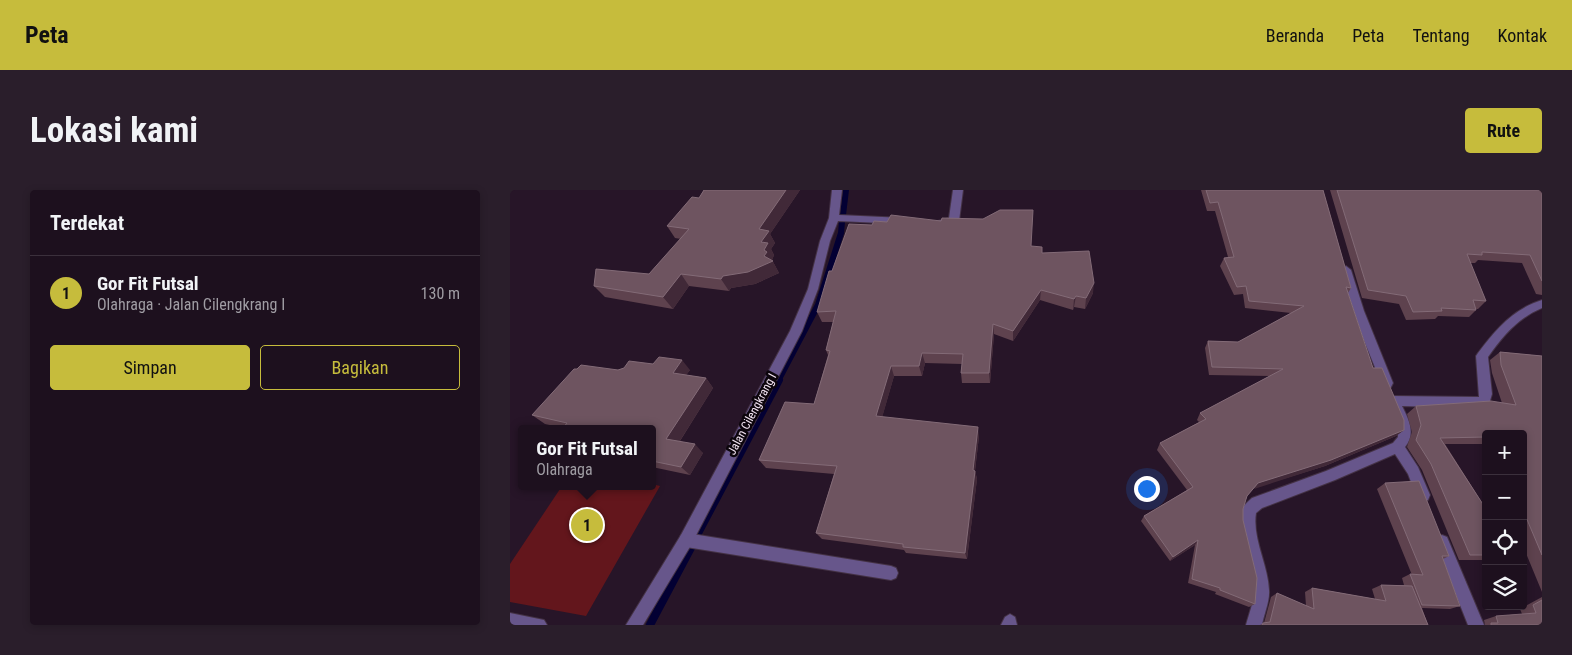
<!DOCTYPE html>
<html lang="id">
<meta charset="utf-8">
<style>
:root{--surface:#1d101e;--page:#2a1e2b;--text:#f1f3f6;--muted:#a09da4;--line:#3b303c;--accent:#c6bc3c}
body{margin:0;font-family:"Roboto Condensed",sans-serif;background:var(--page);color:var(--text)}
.controls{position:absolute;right:15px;bottom:15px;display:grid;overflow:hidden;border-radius:5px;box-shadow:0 2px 8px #0003}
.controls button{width:45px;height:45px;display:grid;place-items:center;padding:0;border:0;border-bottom:1px solid var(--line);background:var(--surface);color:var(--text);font:25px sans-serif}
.you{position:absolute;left:636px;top:298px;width:18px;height:18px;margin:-12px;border:4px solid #fff;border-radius:50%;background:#1a73e8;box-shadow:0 0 0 8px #1a73e833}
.badge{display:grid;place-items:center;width:32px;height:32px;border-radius:50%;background:var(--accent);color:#111;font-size:16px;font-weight:700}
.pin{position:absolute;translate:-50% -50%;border:2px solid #fff;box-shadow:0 1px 5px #0006}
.popup{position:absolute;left:8px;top:235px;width:138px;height:65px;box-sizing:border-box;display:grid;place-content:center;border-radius:5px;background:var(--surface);filter:drop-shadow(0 1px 4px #0005);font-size:16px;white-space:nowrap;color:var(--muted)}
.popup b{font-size:19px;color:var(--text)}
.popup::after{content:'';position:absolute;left:50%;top:100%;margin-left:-10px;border:10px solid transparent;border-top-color:var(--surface)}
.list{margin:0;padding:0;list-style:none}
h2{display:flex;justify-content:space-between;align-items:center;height:65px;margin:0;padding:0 20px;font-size:21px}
h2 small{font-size:16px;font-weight:400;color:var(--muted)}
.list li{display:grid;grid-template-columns:32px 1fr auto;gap:15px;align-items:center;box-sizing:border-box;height:75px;padding:0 20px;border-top:1px solid var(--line)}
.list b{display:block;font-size:19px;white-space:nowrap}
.list p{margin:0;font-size:16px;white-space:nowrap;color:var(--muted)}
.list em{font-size:16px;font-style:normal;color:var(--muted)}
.actions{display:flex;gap:10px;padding:15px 20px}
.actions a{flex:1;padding:11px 0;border:1px solid var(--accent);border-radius:5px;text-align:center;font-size:18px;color:var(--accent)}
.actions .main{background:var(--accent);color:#111}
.icon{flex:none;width:28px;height:28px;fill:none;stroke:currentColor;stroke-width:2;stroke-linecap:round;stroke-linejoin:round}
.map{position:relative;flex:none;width:1032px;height:435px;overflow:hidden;border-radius:5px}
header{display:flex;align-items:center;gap:30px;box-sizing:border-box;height:70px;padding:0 25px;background:var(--accent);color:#111}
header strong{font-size:24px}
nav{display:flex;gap:28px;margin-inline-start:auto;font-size:18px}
.intro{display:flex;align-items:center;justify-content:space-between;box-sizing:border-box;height:120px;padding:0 30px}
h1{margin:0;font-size:35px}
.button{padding:12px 22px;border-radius:5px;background:var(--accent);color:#111;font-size:18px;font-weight:700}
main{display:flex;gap:30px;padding:0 30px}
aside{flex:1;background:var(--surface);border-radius:5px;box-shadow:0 2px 8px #0003}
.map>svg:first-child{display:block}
.green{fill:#63161c}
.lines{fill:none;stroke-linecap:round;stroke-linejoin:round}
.stream-far1{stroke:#030033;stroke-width:6}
.stream{stroke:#030033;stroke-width:8}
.lane-casing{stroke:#443245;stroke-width:2}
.street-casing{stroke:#443245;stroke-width:2}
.lane{fill:#67568b;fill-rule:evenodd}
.street{fill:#67568b;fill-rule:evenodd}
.wall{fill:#5e424e}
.shaded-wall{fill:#412938}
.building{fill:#6e5460;stroke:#836b77}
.labels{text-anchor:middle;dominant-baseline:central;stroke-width:5;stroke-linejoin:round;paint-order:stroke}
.street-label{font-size:12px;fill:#f4e6f4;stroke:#0c050c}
</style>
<header>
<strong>Peta</strong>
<nav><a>Beranda</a><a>Peta</a><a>Tentang</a><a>Kontak</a></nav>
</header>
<div class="intro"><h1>Lokasi kami</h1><a class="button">Rute</a></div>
<main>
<aside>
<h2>Terdekat<small></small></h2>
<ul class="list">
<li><span class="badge">1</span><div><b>Gor Fit Futsal</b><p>Olahraga · Jalan Cilengkrang I</p></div><em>130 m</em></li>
</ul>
<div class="actions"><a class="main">Simpan</a><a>Bagikan</a></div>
</aside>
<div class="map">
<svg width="1032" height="435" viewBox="0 0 1032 435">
<rect width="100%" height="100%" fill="#271528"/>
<polygon class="green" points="142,294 150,296 76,426 0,412 0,374 52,296 142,296"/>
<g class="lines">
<g class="stream-far1">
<polyline points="333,25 336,0"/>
<polyline points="268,191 308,115 331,43 332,32"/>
</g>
<g class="stream">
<polyline points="185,349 269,190"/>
<polyline points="140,435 183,354"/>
</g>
<defs>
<g id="lane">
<polygon points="176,343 381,376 386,378 388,383 386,388 381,390 176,357 171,355 169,350 171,345"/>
<polygon points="0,423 34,430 37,435 0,435"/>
</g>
<g id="street">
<polygon points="322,0 332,0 329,25 394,28 399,31 394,34 328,31 320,51 308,99 292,141 181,355 133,435 116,435 171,345 280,141 298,99 310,51 319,28"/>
<polygon points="443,0 453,0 449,31 444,34 428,35 428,31 439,28"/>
<polygon points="836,76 841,80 854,121 883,193 881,197 873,197 842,121 831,80"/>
<path d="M1032 110V118C1008 128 993 146 978 167L982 204 979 214 968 218 892 216C899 230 906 244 895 257L908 277 920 305 918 310 913 311 908 310 898 284 885 264 825 290 752 318 746 323C742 349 758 374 759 400 760 411 754 424 752 435H736C739 424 744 411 744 401 744 380 724 332 734 316 736 313 739 311 742 308L816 281 883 253 888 247V236L881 218 882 215 878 210 880 206 969 207 966 166 968 163C986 139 1003 119 1032 110Z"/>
<polygon points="932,345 937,347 974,435 958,435 925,352 927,347"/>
<polygon points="500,424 505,427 507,435 491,435 495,427"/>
</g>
</defs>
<use href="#lane" class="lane-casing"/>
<use href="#street" class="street-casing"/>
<use href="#lane" class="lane"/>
<use href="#street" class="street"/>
</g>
<g class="wall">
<polygon points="194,0 290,0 260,44 265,53 261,59 264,65 262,70 269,83 245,94 221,98 219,101 179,96 163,119 95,107 84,96 139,84 171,49 165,48 157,36 189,8"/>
<polygon points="691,0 813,0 841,98 838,103 863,178 894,240 886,246 815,276 744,298 737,306 733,319 733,330 745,414 739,417 705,404 706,402 678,393 685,355 660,371 631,331 634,326 677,300 647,260 650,253 689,232 687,230 690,223 760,186 699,185 695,158 698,151 728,152 781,123 735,118 733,104 724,105 710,76 714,68 718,67 705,21 697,21"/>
<polygon points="820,0 1032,0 1032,105 1026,104 1012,73 968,70 965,73 960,73 976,111 968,119 966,119 966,120 959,127 928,126 925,129 896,130 889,114 852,108"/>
<polygon points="522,56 583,103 575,119 564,117 563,120 530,110 503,151 484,144 480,193 452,193 451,183 452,174 415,173 412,186 384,186 372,227 469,246 465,281 467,289 457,369 396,363 394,360 312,349 306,343 324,284 256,278 249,270 304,214 318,165 316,160 323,132 312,132 307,122 322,81"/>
<polygon points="990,162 1032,166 1032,402 1013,356 1013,244 976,244 976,262 972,254 935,254 976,319 976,370 949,370 912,280 897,257 902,242 897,224 906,216 992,213 982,183 980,170"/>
<polygon points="114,178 180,180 176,185 196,188 203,198 170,251 193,263 180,285 142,277 142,239 53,238 35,234 22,225 108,180"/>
<polygon points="875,293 939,366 933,369 950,416 940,419 912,418 918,435 750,435 754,433 761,407 767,403 796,416 795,402 802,398 865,409 862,399 871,395 894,395 892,388 900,384 902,385 867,299"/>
<polygon points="1032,407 1032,435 975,435 974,430 986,426 1012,424 1010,419"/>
</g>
<g class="shaded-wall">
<polygon points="276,0 290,0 260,44 265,53 261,59 264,65 262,70 269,83 245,94 221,98 219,101 211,89 213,86 254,66 254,60 249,39"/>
<polygon points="171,84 179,96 163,119 153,107"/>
<polygon points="584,93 583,103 575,119 576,108"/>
<polygon points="531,100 530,110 503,151 503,141"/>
<polygon points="566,106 564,117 563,120 564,109"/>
<polygon points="483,134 484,144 480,193 479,183"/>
<polygon points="412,163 415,173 412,186 409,176"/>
<polygon points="172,170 180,180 171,192 163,183"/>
<polygon points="381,176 384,186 370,235 366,226"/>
<polygon points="196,188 203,198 166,257 156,249"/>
<polygon points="468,237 469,246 464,288 463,280"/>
<polygon points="894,240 886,246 815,276 744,299 748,293"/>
<polygon points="185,254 193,263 180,285 171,277"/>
<polygon points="465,281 467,289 457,369 455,363"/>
<polygon points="688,350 685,355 660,371 663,367"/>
</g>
<g class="building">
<polygon points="194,0 276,0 249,39 259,41 251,52 258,53 254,60 257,62 254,66 263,71 238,82 213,86 211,89 171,84 153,107 84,96 86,79 139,84 179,39 157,36 182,7 189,8"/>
<polygon points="696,0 813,0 841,98 836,97 863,178 872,178 894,230 894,240 821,270 748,293 737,306 733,319 733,330 747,388 745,414 710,400 710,398 682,389 688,350 663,367 634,326 683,297 650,253 696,229 690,223 773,179 702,177 698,151 728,152 794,116 739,111 736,96 727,97 714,68 724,67 708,12 700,13"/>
<polygon points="827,0 1032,0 1032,91 1020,65 972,62 972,65 957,64 976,111 963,110 966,120 931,118 932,121 903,122 896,106 858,100"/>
<polygon points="490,20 523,20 521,56 532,57 532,63 579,61 584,93 576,108 566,106 564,109 531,100 503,141 483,134 479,183 451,183 453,164 412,163 409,176 381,176 366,226 468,237 463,280 465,281 455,363 393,357 393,354 306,343 327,276 249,270 275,212 304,214 320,161 316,160 326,121 307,122 319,81 322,81 339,34 362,35 364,31 377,32 381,25 431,31 432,28 473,29"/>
<polygon points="990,162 1032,166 1032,365 1013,320 1013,244 976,244 976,247 930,248 976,319 976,365 960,365 921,274 906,250 911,235 906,216 981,211 1006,215 991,175"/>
<polygon points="149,167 172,170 163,183 196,188 156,249 185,254 171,277 142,271 142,239 52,239 57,233 22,225 64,179 67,179 71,175 108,180 114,178 119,171 143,174"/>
<polygon points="909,291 939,366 932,366 950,416 912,415 900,384 913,385 875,293"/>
<polygon points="871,395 902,396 918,435 752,435 753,433 760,432 767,403 804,419 802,398 876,411"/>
<polygon points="1032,410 1032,435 981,435 981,433 988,433 986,426 1026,423 1023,415"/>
</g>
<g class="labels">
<g class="street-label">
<text transform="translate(242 224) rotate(-62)">Jalan Cilengkrang I</text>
</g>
</g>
</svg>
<div class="controls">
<button>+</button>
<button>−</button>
<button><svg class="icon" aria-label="locate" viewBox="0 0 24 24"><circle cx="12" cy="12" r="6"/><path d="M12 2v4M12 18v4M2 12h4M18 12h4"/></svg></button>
<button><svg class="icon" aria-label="layers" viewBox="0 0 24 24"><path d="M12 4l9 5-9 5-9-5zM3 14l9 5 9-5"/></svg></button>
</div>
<div class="you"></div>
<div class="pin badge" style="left:77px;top:335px">1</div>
<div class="popup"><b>Gor Fit Futsal</b>Olahraga</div>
</div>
</main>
